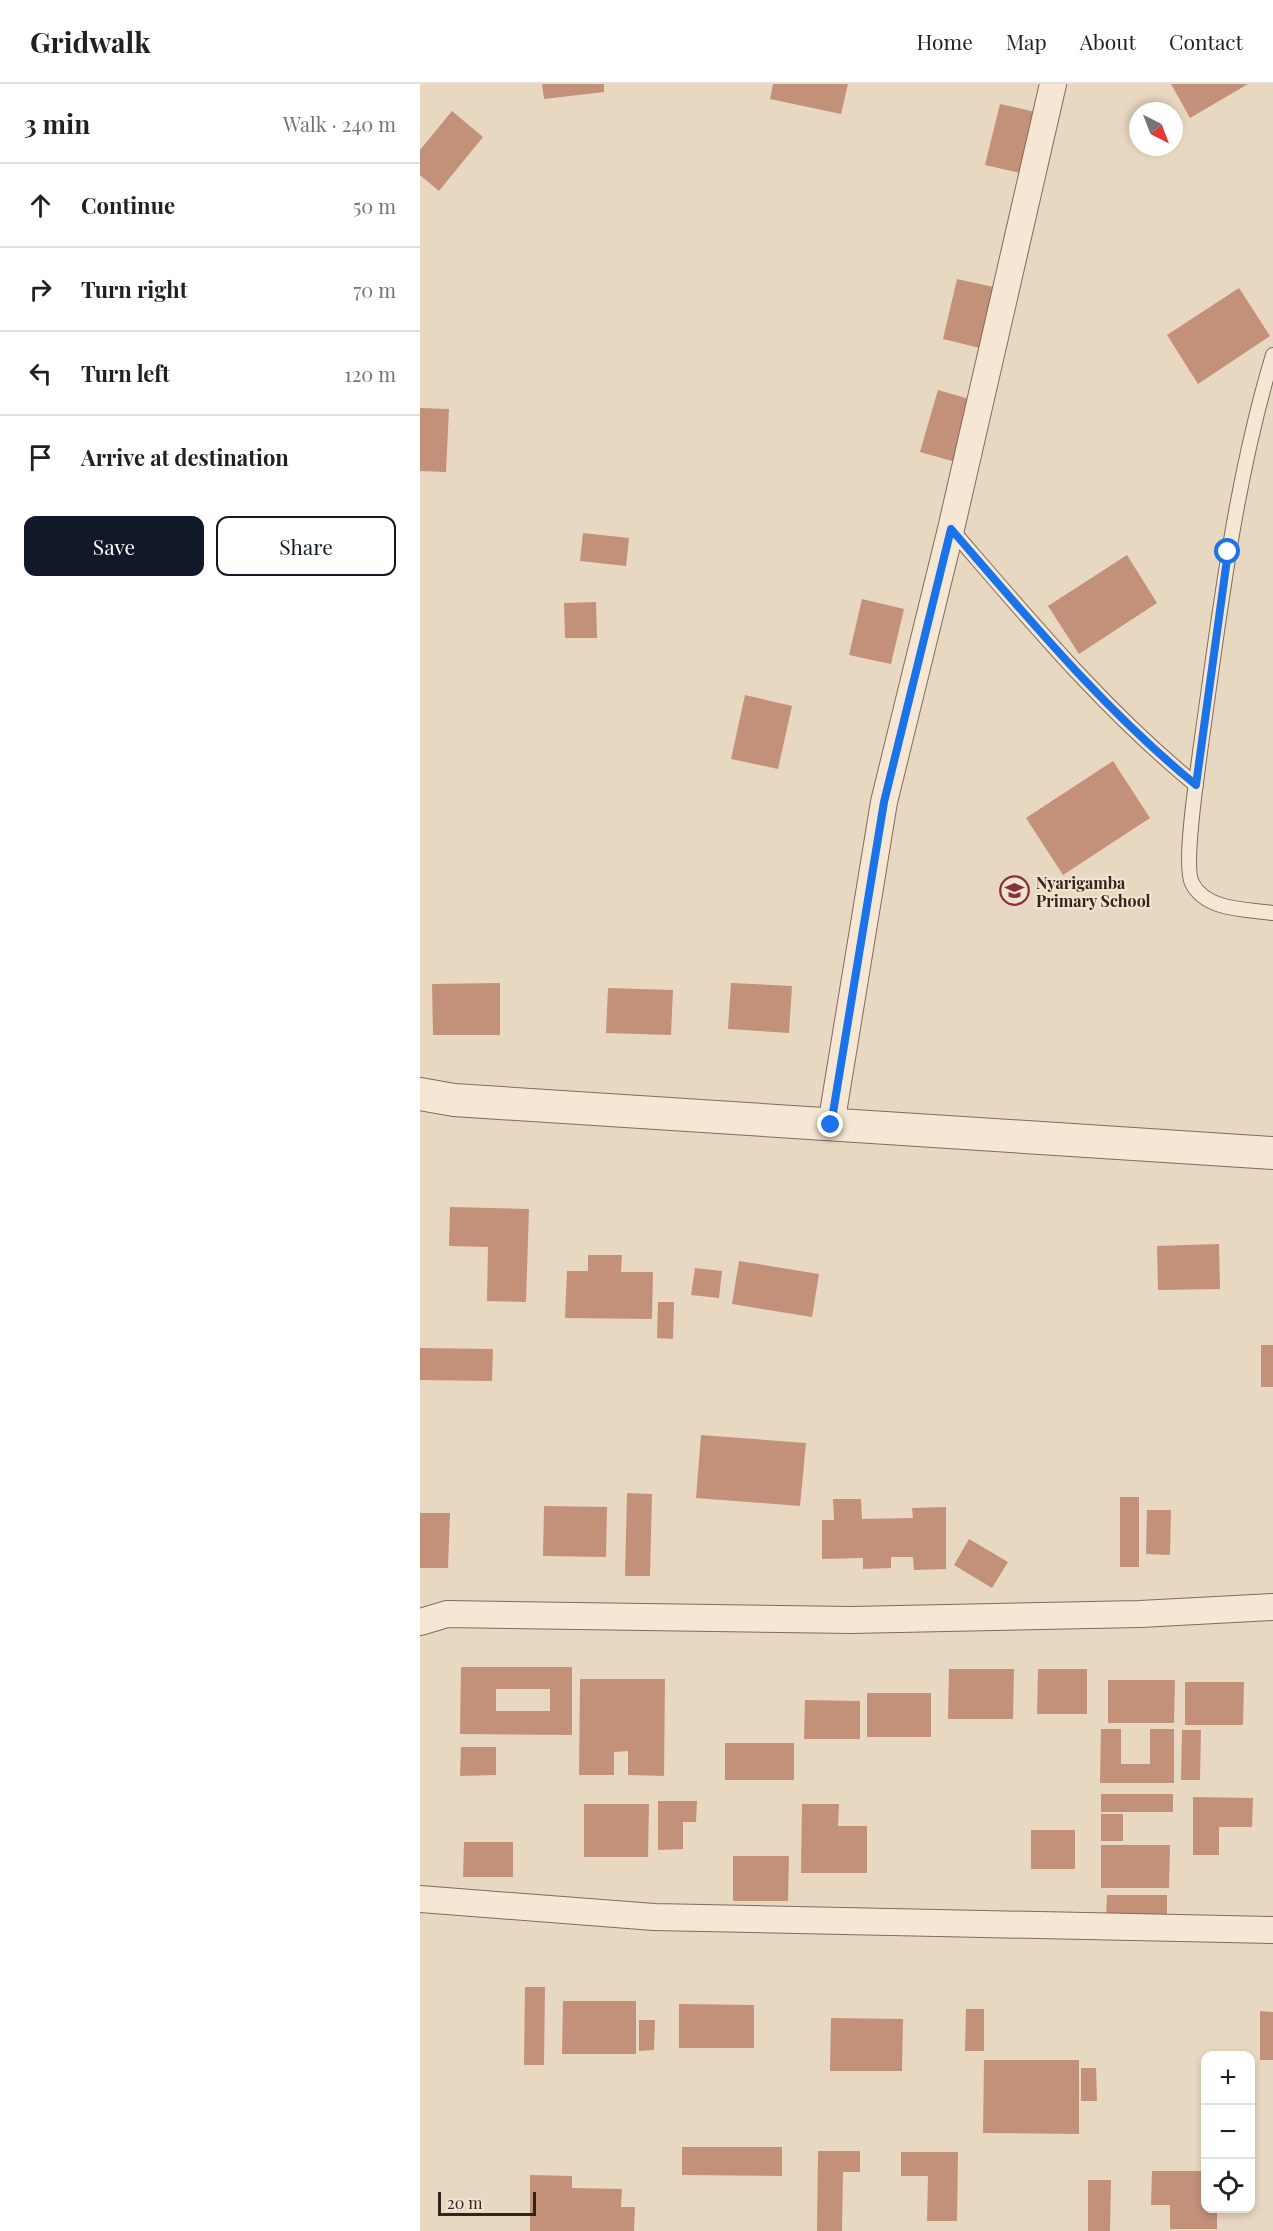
<!DOCTYPE html>
<meta charset="utf-8">
<style>
:root{--surface:#fff;--page:#f6f6f6;--text:#202124;--muted:#757577;--line:#e0e0e0;--accent:#111827}
body{margin:0;font-family:"Playfair Display",serif;background:var(--page);color:var(--text)}
.controls{position:absolute;right:18px;bottom:18px;display:grid;overflow:hidden;border-radius:12px;box-shadow:0 3px 9px #0003}
.controls button{width:54px;height:54px;display:grid;place-items:center;padding:0;border:0;border-bottom:2px solid var(--line);background:var(--surface);color:var(--text);font:30px sans-serif}
.compass{position:absolute;left:709px;top:18px;width:54px;height:54px;border-radius:50%;background:var(--surface);box-shadow:0 3px 9px #0003;rotate:138deg}
.scale{position:absolute;left:18px;bottom:15px;width:98px;box-sizing:border-box;padding-left:6px;border:3px solid #31241d;border-top:0;font-size:16px;line-height:21px;white-space:nowrap;color:#31241d;-webkit-text-stroke:4px #f1e3cf;paint-order:stroke}
.stop{position:absolute;width:18px;height:18px;margin:-14px;border:4px solid #1a73e8;border-radius:50%;background:#fff}
.stop.end{background:#1a73e8;border-color:#fff;box-shadow:0 2px 6px #0008}
.list{margin:0;padding:0;list-style:none}
h2{display:flex;justify-content:space-between;align-items:center;height:78px;margin:0;padding:0 24px;font-size:26px}
h2 small{font-size:20px;font-weight:400;color:var(--muted)}
.list li{display:grid;grid-template-columns:39px 1fr auto;gap:18px;align-items:center;box-sizing:border-box;height:84px;padding:0 24px;border-top:2px solid var(--line)}
.list b{display:block;font-size:22px;white-space:nowrap}
.list em{font-size:20px;font-style:normal;color:var(--muted)}
.actions{display:flex;gap:12px;padding:18px 24px}
.actions a{flex:1;padding:14px 0;border:2px solid var(--accent);border-radius:12px;text-align:center;font-size:21px;color:var(--accent)}
.actions .main{background:var(--accent);color:#fff}
.icon{flex:none;width:33px;height:33px;fill:none;stroke:currentColor;stroke-width:2;stroke-linecap:round;stroke-linejoin:round}
.map{position:relative;flex:none;width:853px;height:2147px;overflow:hidden}
header{display:flex;align-items:center;gap:36px;box-sizing:border-box;height:84px;padding:0 30px;background:var(--surface);border-bottom:2px solid var(--line)}
header strong{font-size:28px}
nav{display:flex;gap:33px;margin-inline-start:auto;font-size:21px}
main{display:flex}
aside{flex:1;background:var(--surface)}
.map>svg:first-child{display:block}
.building{fill:#c3907a;fill-rule:evenodd}
.lines{fill:none;stroke-linecap:round;stroke-linejoin:round}
.service-casing{stroke:#806a5a;stroke-width:16}
.minor-casing{stroke:#806a5a;stroke-width:28}
.tertiary-casing{stroke:#806a5a;stroke-width:34}
.service{stroke:#f5e7d3;stroke-width:14}
.minor{stroke:#f5e7d3;stroke-width:26}
.tertiary{stroke:#f5e7d3;stroke-width:32}
.route{stroke:#1a73e8;stroke-width:8}
.labels{text-anchor:middle;dominant-baseline:central;stroke-width:4.5;stroke-linejoin:round;paint-order:stroke}
.poi-label{font-size:16px;font-weight:bold;fill:#31241d;stroke:#f1e3cf;text-anchor:start}
</style>
<header>
<strong>Gridwalk</strong>
<nav><a>Home</a><a>Map</a><a>About</a><a>Contact</a></nav>
</header>
<main>
<aside>
<h2>3 min<small>Walk · 240 m</small></h2>
<ul class="list">
<li><svg class="icon" aria-label="ahead" viewBox="0 0 24 24"><path d="M12 20V5M6 11l6-6 6 6"/></svg><div><b>Continue</b></div><em>50 m</em></li>
<li><svg class="icon" aria-label="right" viewBox="0 0 24 24"><path d="M7 20v-9h11M14 6l5 5-5 5"/></svg><div><b>Turn right</b></div><em>70 m</em></li>
<li><svg class="icon" aria-label="left" viewBox="0 0 24 24"><path d="M17 20v-9H6M10 6l-5 5 5 5"/></svg><div><b>Turn left</b></div><em>120 m</em></li>
<li><svg class="icon" aria-label="arrive" viewBox="0 0 24 24"><path d="M6 21V4h12l-3 4 3 4H6"/></svg><div><b>Arrive at destination</b></div></li>
</ul>
<div class="actions"><a class="main">Save</a><a>Share</a></div>
</aside>
<div class="map">
<svg width="853" height="2147" viewBox="0 0 853 2147">
<rect width="100%" height="100%" fill="#e9d8c1"/>
<g class="building">
<polygon points="122,0 184,0 184,8 124,15"/>
<polygon points="353,0 428,0 421,30 350,15"/>
<polygon points="751,0 828,0 770,34"/>
<polygon points="580,20 620,29 605,90 565,81"/>
<polygon points="32,27 63,53 19,107 0,91 0,66"/>
<polygon points="537,195 578,204 564,265 523,255"/>
<polygon points="819,204 850,252 778,300 747,251"/>
<polygon points="518,306 556,317 539,379 500,368"/>
<polygon points="0,324 29,325 26,388 0,387"/>
<polygon points="163,449 209,454 206,482 160,477"/>
<polygon points="707,471 737,519 659,570 628,522"/>
<polygon points="442,515 484,525 471,580 429,571"/>
<polygon points="176,518 177,554 145,554 144,519"/>
<polygon points="325,611 372,622 358,685 311,675"/>
<polygon points="693,677 730,734 643,791 606,734"/>
<polygon points="80,899 80,951 13,951 12,900"/>
<polygon points="311,899 372,902 369,949 308,945"/>
<polygon points="188,904 253,906 251,951 186,949"/>
<polygon points="30,1123 109,1125 106,1218 67,1217 68,1163 29,1162"/>
<polygon points="799,1160 800,1205 738,1206 737,1162"/>
<polygon points="168,1171 202,1171 201,1188 233,1188 232,1235 145,1234 147,1187 168,1187"/>
<polygon points="319,1177 399,1190 392,1233 312,1220"/>
<polygon points="275,1184 302,1187 299,1214 271,1211"/>
<polygon points="238,1218 254,1218 253,1255 237,1254"/>
<rect x="841" y="1261" width="12" height="42"/>
<polygon points="0,1264 73,1265 72,1297 0,1296"/>
<polygon points="281,1351 386,1359 380,1422 276,1414"/>
<polygon points="207,1409 232,1410 230,1492 205,1492"/>
<rect x="700" y="1413" width="19" height="70"/>
<polygon points="413,1415 441,1415 442,1435 493,1434 492,1424 526,1423 526,1485 494,1486 493,1473 471,1473 471,1484 443,1485 443,1474 402,1475 402,1436 414,1436"/>
<polygon points="124,1422 187,1423 186,1473 123,1472"/>
<polygon points="727,1426 751,1426 750,1471 726,1470"/>
<polygon points="0,1429 30,1429 28,1484 0,1484"/>
<polygon points="549,1455 588,1478 572,1504 534,1481"/>
<path d="M41 1583H152V1651L40 1650ZM76 1605H130V1627H76Z"/>
<polygon points="529,1585 594,1585 593,1635 528,1635"/>
<polygon points="618,1585 667,1585 667,1630 617,1630"/>
<polygon points="160,1595 245,1595 244,1692 208,1691 208,1667 194,1668 194,1691 159,1691"/>
<polygon points="688,1596 755,1596 754,1639 688,1639"/>
<polygon points="765,1598 824,1598 823,1641 765,1641"/>
<rect x="447" y="1609" width="64" height="44"/>
<polygon points="385,1616 440,1617 440,1655 384,1655"/>
<polygon points="681,1645 701,1645 701,1680 730,1680 730,1645 754,1645 754,1699 680,1699"/>
<polygon points="762,1646 781,1646 780,1696 761,1696"/>
<rect x="305" y="1659" width="69" height="37"/>
<polygon points="41,1663 76,1663 76,1691 40,1692"/>
<rect x="681" y="1710" width="72" height="18"/>
<polygon points="773,1713 833,1714 832,1743 799,1743 799,1771 773,1771"/>
<polygon points="238,1717 277,1717 276,1738 263,1738 263,1765 238,1766"/>
<polygon points="164,1720 229,1720 228,1773 164,1773"/>
<polygon points="382,1720 419,1720 418,1742 447,1742 447,1789 381,1789"/>
<rect x="681" y="1730" width="22" height="27"/>
<rect x="611" y="1746" width="44" height="39"/>
<polygon points="44,1758 93,1758 93,1793 43,1793"/>
<polygon points="681,1761 750,1761 749,1804 681,1804"/>
<polygon points="313,1772 369,1772 368,1817 313,1817"/>
<polygon points="687,1811 747,1811 747,1832 686,1832"/>
<polygon points="105,1903 125,1903 124,1981 104,1981"/>
<polygon points="143,1917 216,1917 216,1970 142,1970"/>
<polygon points="259,1920 334,1921 334,1964 259,1964"/>
<polygon points="546,1925 564,1925 564,1967 545,1967"/>
<polygon points="840,1927 853,1928 853,1976 840,1976"/>
<polygon points="411,1934 483,1935 482,1987 410,1987"/>
<polygon points="219,1936 235,1936 234,1966 219,1967"/>
<polygon points="564,1976 659,1976 659,2050 563,2049"/>
<polygon points="661,1984 676,1984 677,2017 661,2017"/>
<polygon points="262,2063 362,2063 362,2092 262,2091"/>
<polygon points="398,2067 440,2067 440,2088 423,2088 422,2147 397,2147"/>
<polygon points="481,2068 538,2068 537,2137 507,2137 508,2092 481,2092"/>
<polygon points="732,2087 786,2087 786,2124 797,2124 797,2145 750,2145 750,2121 731,2121"/>
<polygon points="110,2091 152,2092 152,2104 202,2105 201,2123 215,2123 214,2147 110,2147"/>
<polygon points="668,2096 691,2096 690,2147 668,2147"/>
</g>
<g class="lines">
<defs>
<g id="service">
<path d="M853 271C814 400 799 535 780 668 777 693 763 781 772 799 786 827 826 825 853 829"/>
<path d="M531 445C609 535 684 626 776 701"/>
</g>
<g id="minor">
<polyline points="411,1041 464,718 531,445 633,0"/>
<polyline points="0,1538 27,1530 431,1536 720,1530 853,1523"/>
<polyline points="0,1815 234,1833 853,1846"/>
</g>
<polyline id="tertiary" points="0,1010 34,1016 853,1069"/>
</defs>
<use href="#service" class="service-casing"/>
<use href="#minor" class="minor-casing"/>
<use href="#tertiary" class="tertiary-casing"/>
<use href="#service" class="service"/>
<use href="#minor" class="minor"/>
<use href="#tertiary" class="tertiary"/>
</g>
<g class="lines">
<path class="route" d="M411 1041 464 718 531 445C609 535 684 626 776 701L808 468"/>
</g>
<defs>
<symbol id="school-ring" viewBox="-11 -11 22 22"><circle r="9.5" fill="#f1e3cf" stroke="#89303b" stroke-width="1.5"/><path d="M0-5L7-2L0 1L-7-2ZM-4 1L0 2.5L4 1V4Q0 6-4 4Z" fill="#89303b"/></symbol>
</defs>
<g fill-rule="evenodd">
<use href="#school-ring" x="578" y="790" width="33" height="33"/>
</g>
<g class="labels">
<g class="poi-label">
<text x="616" y="798">Nyarigamba<tspan x="616" dy="18">Primary School</tspan></text>
</g>
</g>
</svg>
<div class="controls">
<button>+</button>
<button>−</button>
<button><svg class="icon" aria-label="locate" viewBox="0 0 24 24"><circle cx="12" cy="12" r="6"/><path d="M12 2v4M12 18v4M2 12h4M18 12h4"/></svg></button>
</div>
<svg class="compass" viewBox="-18 -18 36 36"><path d="M0-13l5 13h-10z" fill="#e53935"/><path d="M0 13l5-13h-10z" fill="#757577"/></svg>
<div class="scale">20 m</div>
<div class="stop" style="left:808px;top:468px"></div>
<div class="stop end" style="left:411px;top:1041px"></div>
</div>
</main>
